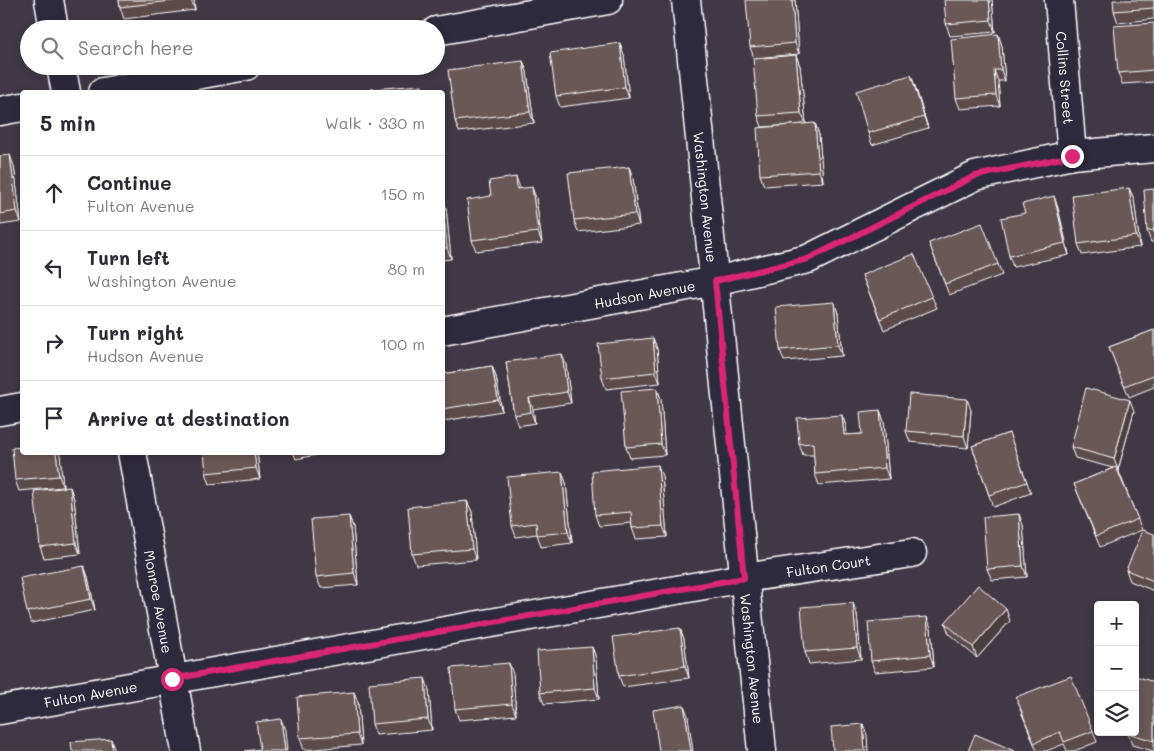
<!DOCTYPE html>
<meta charset="utf-8">
<style>
:root{--surface:#fff;--page:#f2f2f3;--text:#2b2b33;--muted:#7c7c81;--line:#e1e1e2}
body{margin:0;font-family:Mali,sans-serif;background:var(--page);color:var(--text)}
.controls{position:absolute;right:15px;bottom:15px;display:grid;overflow:hidden;border-radius:5px;box-shadow:0 2px 8px #0003}
.controls button{width:45px;height:45px;display:grid;place-items:center;padding:0;border:0;border-bottom:1px solid var(--line);background:var(--surface);color:var(--text);font:25px sans-serif}
.stop{position:absolute;width:15px;height:15px;margin:-11px;border:4px solid #db2777;border-radius:50%;background:#fff}
.stop.end{background:#db2777;border-color:#fff;box-shadow:0 1px 5px #0008}
.list{margin:0;padding:0;list-style:none}
h2{display:flex;justify-content:space-between;align-items:center;height:65px;margin:0;padding:0 20px;font-size:21px}
h2 small{font-size:16px;font-weight:400;color:var(--muted)}
.list li{display:grid;grid-template-columns:32px 1fr auto;gap:15px;align-items:center;box-sizing:border-box;height:75px;padding:0 20px;border-top:1px solid var(--line)}
.list b{display:block;font-size:19px;white-space:nowrap}
.list p{margin:0;font-size:16px;white-space:nowrap;color:var(--muted)}
.list em{font-size:16px;font-style:normal;color:var(--muted)}
.icon{flex:none;width:28px;height:28px;fill:none;stroke:currentColor;stroke-width:2;stroke-linecap:round;stroke-linejoin:round}
.map{position:relative;flex:none;width:1154px;height:751px;overflow:hidden}
.search{position:absolute;background:var(--surface);box-shadow:0 2px 8px #0003;left:20px;top:20px;width:425px;height:55px;display:flex;align-items:center;gap:12px;box-sizing:border-box;padding:0 18px;border-radius:28px;color:var(--muted);font-size:19px}
.panel{position:absolute;background:var(--surface);box-shadow:0 2px 8px #0003;left:20px;top:90px;width:425px;height:365px;border-radius:5px}
.map>svg:first-child{display:block}
.lines{fill:none;stroke-linecap:round;stroke-linejoin:round}
.minor-casing{stroke:#fff;stroke-width:31}
.tertiary-casing{stroke:#fff;stroke-width:31}
.minor{stroke:#2f2a3d;stroke-width:28}
.tertiary{stroke:#2f2a3d;stroke-width:28}
.wall{fill:#5b4c4b;stroke:#fff}
.shaded-wall{fill:#4a3e3d;stroke:#fff}
.building{fill:#6a5857;stroke:#fff}
.route{stroke:#db2777;stroke-width:6}
.labels{text-anchor:middle;dominant-baseline:central;stroke-width:4.5;stroke-linejoin:round;paint-order:stroke}
.street-label{font-size:14px;fill:#fff;stroke:#2f2a3d}
</style>
<div class="map">
<svg width="1154" height="751" viewBox="0 0 1154 751">
<rect width="100%" height="100%" fill="#413845"/>
<filter id="ink" filterUnits="userSpaceOnUse"><feTurbulence type="fractalNoise" baseFrequency=".02" numOctaves="2"/><feDisplacementMap in="SourceGraphic" scale="10" xChannelSelector="R" yChannelSelector="G"/><feConvolveMatrix kernelMatrix="1 2 1 2 8 2 1 2 1" color-interpolation-filters="sRGB"/></filter>
<g filter="url(#ink)">
<g class="lines">
<defs>
<g id="minor">
<polyline points="49,0 54,29"/>
<path id="s1" d="M1059 0 1072 155"/>
<polyline points="436,31 608,0"/>
<polyline points="61,66 66,92"/>
<polyline points="103,92 246,66"/>
<polyline points="0,111 22,107"/>
<path id="s2" d="M442 331 715 281 808 259 975 176 1072 155 1154 148"/>
<polyline points="0,411 22,407"/>
<path id="s3" d="M132 452 186 751"/>
<path id="s4" d="M0 710 744 578 912 553"/>
</g>
<g id="tertiary">
<path id="s5" d="M686 0 762 751"/>
</g>
</defs>
<use href="#minor" class="minor-casing"/>
<use href="#tertiary" class="tertiary-casing"/>
<use href="#minor" class="minor"/>
<use href="#tertiary" class="tertiary"/>
</g>
<g class="wall">
<polygon points="119,0 194,0 195,10 124,19 120,7"/>
<polygon points="795,0 799,54 754,58 750,47"/>
<polygon points="992,0 995,32 950,36 946,24"/>
<polygon points="1154,0 1154,19 1118,23 1114,11"/>
<polygon points="1154,23 1154,82 1122,84 1118,73"/>
<polygon points="998,34 1002,46 1005,81 998,81 1000,106 960,109 956,98"/>
<polygon points="620,43 624,55 629,98 560,107 556,96"/>
<polygon points="796,55 800,66 806,124 762,127 758,116"/>
<polygon points="523,61 527,72 534,123 459,132 455,121"/>
<polygon points="915,86 928,128 872,145 868,133"/>
<polygon points="815,123 819,135 823,182 764,186 760,175"/>
<polygon points="0,156 14,166 21,222 0,225"/>
<polygon points="629,167 633,178 639,225 578,232 574,220"/>
<polygon points="520,188 536,198 542,243 476,251 472,240 491,196"/>
<polygon points="1129,188 1134,199 1140,247 1082,255 1078,244"/>
<polygon points="1154,189 1154,242 1151,242 1147,231"/>
<polygon points="442,197 446,208 451,259 442,260"/>
<polygon points="1058,208 1069,255 1013,267 1009,256"/>
<polygon points="929,243 998,264 1002,275 949,295"/>
<polygon points="862,275 932,297 937,308 884,330"/>
<polygon points="834,302 838,313 842,356 784,361 780,350"/>
<polygon points="1154,330 1154,387 1129,397 1109,347"/>
<polygon points="653,338 657,349 660,383 606,389 602,378"/>
<polygon points="506,362 566,365 571,403 533,409 535,423 518,426 514,415"/>
<polygon points="492,366 496,377 502,411 444,421 442,417 442,374"/>
<polygon points="657,388 661,399 665,455 630,458 626,447"/>
<polygon points="880,410 884,422 889,479 819,485 815,474 814,455 803,455 799,444 842,415 846,426 847,435 862,434"/>
<polygon points="971,410 968,448 910,442 906,431"/>
<polygon points="1134,411 1118,470 1118,469 1142,530 1100,547 1074,484 1113,468 1075,458 1071,447"/>
<polygon points="1009,433 1031,493 993,507 972,446"/>
<polygon points="257,452 260,479 210,484 206,473"/>
<polygon points="293,452 315,452 316,455 296,459"/>
<polygon points="60,455 63,487 19,491 15,480"/>
<polygon points="562,472 566,483 572,543 541,547 537,534 516,537 512,526"/>
<polygon points="662,476 667,537 636,539 632,528 632,523 599,526 595,515"/>
<polygon points="70,487 74,499 80,554 44,558 40,547"/>
<polygon points="467,501 472,512 476,560 416,565 412,554"/>
<polygon points="349,516 353,527 358,585 321,588 316,577"/>
<polygon points="1023,525 1027,577 992,580 987,569"/>
<polygon points="1154,534 1154,591 1130,581 1126,570"/>
<polygon points="84,566 88,577 95,610 31,623 27,612"/>
<polygon points="857,614 861,659 809,664 805,652"/>
<polygon points="1010,621 977,658 949,634 945,623"/>
<polygon points="680,628 684,639 689,678 623,687 619,676"/>
<polygon points="931,628 934,667 875,672 871,661"/>
<polygon points="592,647 596,658 599,699 544,704 540,693"/>
<polygon points="513,674 516,715 459,720 455,709"/>
<polygon points="1154,682 1154,751 1153,751 1132,745 1128,733"/>
<polygon points="429,690 432,730 376,735 372,724"/>
<polygon points="354,692 358,703 361,745 304,750 300,738"/>
<polygon points="1020,709 1093,731 1097,742 1074,751 1067,751 1064,744 1046,751 1037,751"/>
</g>
<g class="shaded-wall">
<polygon points="191,0 194,0 195,10"/>
<polygon points="792,0 795,0 799,54 795,43"/>
<polygon points="989,0 992,0 995,32 991,20"/>
<polygon points="998,34 1002,46 1005,81 1001,70"/>
<polygon points="620,43 624,55 629,98 625,87"/>
<polygon points="796,55 800,66 806,124 801,113"/>
<polygon points="523,61 527,72 534,123 530,112"/>
<polygon points="994,70 998,81 1000,106 996,95"/>
<polygon points="911,75 915,86 928,128 924,117"/>
<polygon points="815,123 819,135 823,182 819,171"/>
<polygon points="10,155 14,166 21,222 17,211"/>
<polygon points="629,167 633,178 639,225 635,214"/>
<polygon points="516,177 520,188 517,189"/>
<polygon points="532,187 536,198 542,243 538,232"/>
<polygon points="1129,188 1134,199 1140,247 1136,236"/>
<polygon points="1054,196 1058,208 1069,255 1065,243"/>
<polygon points="442,197 446,208 451,259 447,248"/>
<polygon points="834,302 838,313 842,356 838,345"/>
<polygon points="653,338 657,349 660,383 656,372"/>
<polygon points="562,354 566,365 571,403 567,392"/>
<polygon points="492,366 496,377 502,411 498,400"/>
<polygon points="657,388 661,399 665,455 661,444"/>
<polygon points="529,398 533,409 535,423 531,412"/>
<polygon points="967,399 971,410 968,448 964,436"/>
<polygon points="1130,400 1134,411 1118,470 1114,459"/>
<polygon points="880,410 884,422 889,479 885,468"/>
<polygon points="842,415 846,426 848,446 844,435"/>
<polygon points="56,452 59,452 60,455 63,487 59,476"/>
<polygon points="254,452 257,452 260,479 256,468"/>
<polygon points="658,465 662,476 667,537 663,526"/>
<polygon points="562,472 566,483 572,543 568,532"/>
<polygon points="70,487 74,499 80,554 76,543"/>
<polygon points="467,501 472,512 476,560 472,549"/>
<polygon points="1019,514 1023,525 1027,577 1023,566"/>
<polygon points="349,516 353,527 358,585 354,573"/>
<polygon points="84,566 88,577 95,610 91,599"/>
<polygon points="853,603 857,614 861,659 857,648"/>
<polygon points="1006,609 1010,621 977,658 973,647"/>
<polygon points="927,617 931,628 934,667 930,655"/>
<polygon points="680,628 684,639 689,678 685,666"/>
<polygon points="592,647 596,658 599,699 595,688"/>
<polygon points="509,663 513,674 516,715 512,704"/>
<polygon points="425,678 429,690 432,730 428,719"/>
<polygon points="354,692 358,703 361,745 357,734"/>
<polygon points="684,705 688,716 693,751 691,751"/>
<polygon points="281,719 285,730 287,751 285,751"/>
<polygon points="863,724 867,735 868,751 865,751"/>
<polygon points="111,739 115,750 116,751 112,751"/>
</g>
<g class="building">
<polygon points="119,0 180,0 120,7"/>
<polygon points="746,0 792,0 795,43 750,47"/>
<polygon points="944,0 989,0 991,20 946,24"/>
<polygon points="1113,0 1154,0 1154,8 1114,11"/>
<polygon points="1154,23 1154,70 1118,73 1114,26"/>
<polygon points="998,34 1001,70 994,70 996,95 956,98 951,39"/>
<polygon points="620,43 625,87 556,96 550,53"/>
<polygon points="796,55 801,113 758,116 753,59"/>
<polygon points="523,61 530,112 455,121 448,70"/>
<polygon points="911,75 924,117 868,133 856,91"/>
<polygon points="422,85 423,92 371,92 371,89"/>
<polygon points="815,123 819,171 760,175 757,128"/>
<polygon points="10,155 17,211 0,214 0,156"/>
<polygon points="629,167 635,214 574,220 568,173"/>
<polygon points="516,177 517,189 532,187 538,232 472,240 467,200 491,196 489,181"/>
<polygon points="1129,188 1136,236 1078,244 1072,195"/>
<polygon points="1154,189 1154,230 1147,231 1144,190"/>
<polygon points="1054,196 1065,243 1009,256 1001,218 1025,213 1022,204"/>
<polygon points="442,197 447,248 442,248"/>
<polygon points="982,223 998,264 945,284 929,243"/>
<polygon points="914,254 932,297 880,319 862,275"/>
<polygon points="834,302 838,345 780,350 776,307"/>
<polygon points="1154,330 1154,375 1124,386 1109,347"/>
<polygon points="653,338 656,372 602,378 598,344"/>
<polygon points="562,354 567,392 529,398 531,412 514,415 506,362"/>
<polygon points="492,366 498,400 442,409 442,374"/>
<polygon points="657,388 661,444 626,447 621,391"/>
<polygon points="1086,388 1130,400 1114,459 1071,447"/>
<polygon points="909,394 967,399 964,436 906,431"/>
<polygon points="880,410 885,468 815,474 813,443 799,444 797,418 842,415 844,435 862,434 860,412"/>
<polygon points="1009,433 1027,482 989,495 972,446"/>
<polygon points="22,447 22,452 56,452 59,476 15,480 12,448"/>
<polygon points="204,452 254,452 256,468 206,473"/>
<polygon points="658,465 663,526 632,528 631,512 595,515 592,471"/>
<polygon points="1116,467 1138,519 1096,536 1074,484"/>
<polygon points="562,472 568,532 537,535 536,523 512,526 507,477"/>
<polygon points="70,487 76,543 40,547 34,491"/>
<polygon points="467,501 472,549 412,554 408,507"/>
<polygon points="1019,514 1023,566 987,569 983,517"/>
<polygon points="349,516 354,573 316,577 311,519"/>
<polygon points="1143,530 1154,534 1154,581 1126,570"/>
<polygon points="84,566 91,599 27,612 20,578"/>
<polygon points="978,585 1006,609 973,647 945,623"/>
<polygon points="853,603 857,648 805,652 801,607"/>
<polygon points="927,617 930,655 871,661 868,622"/>
<polygon points="680,628 685,666 619,676 613,637"/>
<polygon points="592,647 595,688 540,693 537,651"/>
<polygon points="509,663 512,704 455,709 451,668"/>
<polygon points="1071,676 1093,731 1064,742 1060,732 1034,743 1016,697"/>
<polygon points="1135,676 1154,682 1154,741 1128,733 1128,732 1135,732"/>
<polygon points="425,678 428,719 372,724 369,683"/>
<polygon points="354,692 357,734 300,738 297,697"/>
<polygon points="684,705 691,751 659,751 653,710"/>
<polygon points="281,719 285,751 245,751 260,749 256,722"/>
<polygon points="863,724 865,751 833,751 831,727"/>
<polygon points="975,734 1015,751 968,751"/>
<polygon points="111,739 112,751 72,751 71,742"/>
</g>
</g>
<g class="lines" filter="url(#ink)">
<polyline class="route" points="172,679 744,578 715,281 808,259 975,176 1072,156"/>
</g>
<g class="labels">
<g class="street-label">
<text stroke="none"><textPath href="#s1" startOffset="78">Collins Street</textPath></text>
<text stroke="none"><textPath href="#s5" startOffset="198">Washington Avenue</textPath></text>
<text stroke="none"><textPath href="#s2" startOffset="206">Hudson Avenue</textPath></text>
<text stroke="none"><textPath href="#s4" startOffset="841">Fulton Court</textPath></text>
<text stroke="none"><textPath href="#s3" startOffset="152">Monroe Avenue</textPath></text>
<text stroke="none"><textPath href="#s5" startOffset="662">Washington Avenue</textPath></text>
<text stroke="none"><textPath href="#s4" startOffset="92">Fulton Avenue</textPath></text>
</g>
</g>
</svg>
<div class="controls">
<button>+</button>
<button>−</button>
<button><svg class="icon" aria-label="layers" viewBox="0 0 24 24"><path d="M12 4l9 5-9 5-9-5zM3 14l9 5 9-5"/></svg></button>
</div>
<div class="stop" style="left:172px;top:679px"></div>
<div class="stop end" style="left:1072px;top:156px"></div>
<div class="search"><svg class="icon" aria-label="search" viewBox="0 0 24 24"><circle cx="10" cy="10" r="6"/><path d="M15 15l6 6"/></svg>Search here</div>
<section class="panel">
<h2>5 min<small>Walk · 330 m</small></h2>
<ul class="list">
<li><svg class="icon" aria-label="ahead" viewBox="0 0 24 24"><path d="M12 20V5M6 11l6-6 6 6"/></svg><div><b>Continue</b><p>Fulton Avenue</p></div><em>150 m</em></li>
<li><svg class="icon" aria-label="left" viewBox="0 0 24 24"><path d="M17 20v-9H6M10 6l-5 5 5 5"/></svg><div><b>Turn left</b><p>Washington Avenue</p></div><em>80 m</em></li>
<li><svg class="icon" aria-label="right" viewBox="0 0 24 24"><path d="M7 20v-9h11M14 6l5 5-5 5"/></svg><div><b>Turn right</b><p>Hudson Avenue</p></div><em>100 m</em></li>
<li><svg class="icon" aria-label="arrive" viewBox="0 0 24 24"><path d="M6 21V4h12l-3 4 3 4H6"/></svg><div><b>Arrive at destination</b></div></li>
</ul>
</section>
</div>
